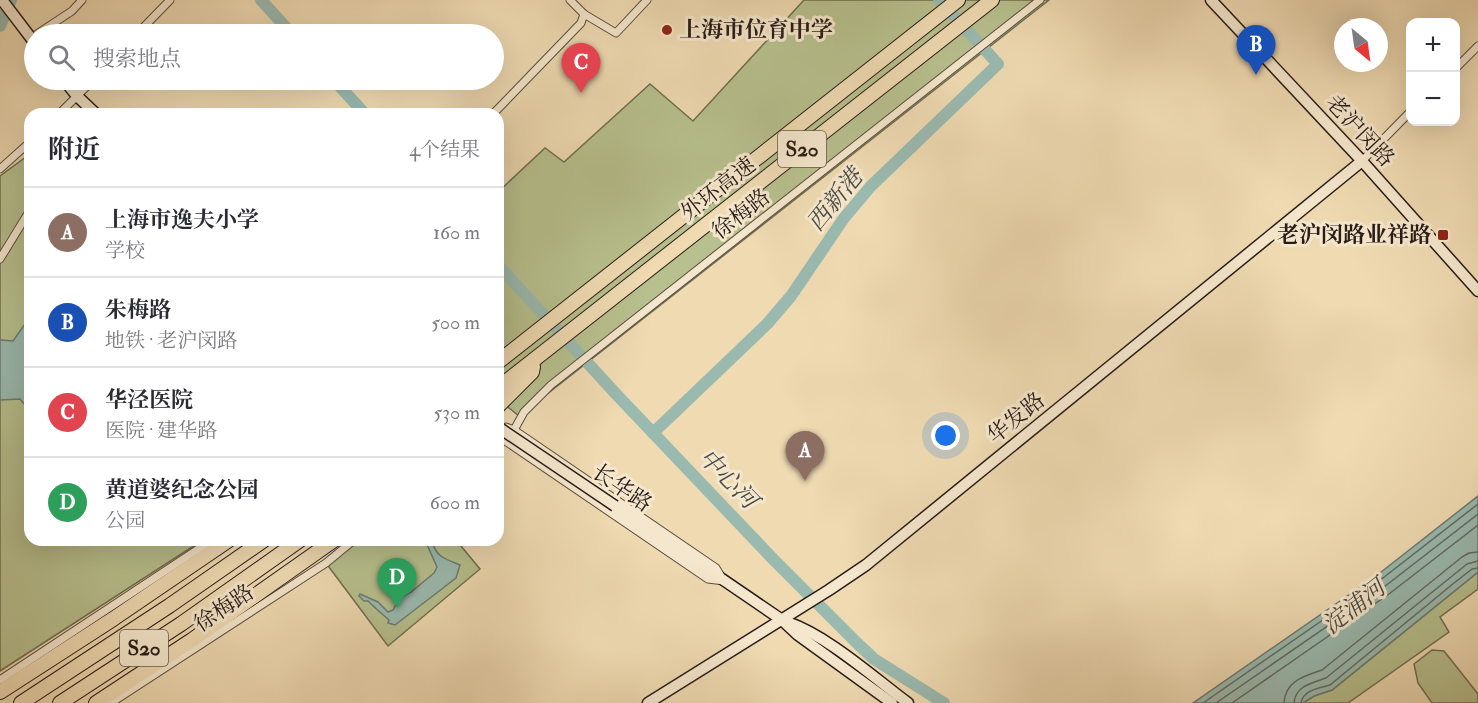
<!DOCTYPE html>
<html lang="zh">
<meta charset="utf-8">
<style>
:root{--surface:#fff;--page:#f7f7f7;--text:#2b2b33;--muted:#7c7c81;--line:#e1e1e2;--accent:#8f2418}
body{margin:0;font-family:"IM FELL Double Pica","Noto Serif SC",serif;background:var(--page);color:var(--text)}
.controls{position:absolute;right:18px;top:18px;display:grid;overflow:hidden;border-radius:12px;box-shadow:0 6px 24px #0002}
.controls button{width:54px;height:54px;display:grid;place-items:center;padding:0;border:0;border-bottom:2px solid var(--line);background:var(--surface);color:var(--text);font:30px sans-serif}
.compass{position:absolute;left:1334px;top:18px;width:54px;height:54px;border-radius:50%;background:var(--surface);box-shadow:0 6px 24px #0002;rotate:151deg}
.you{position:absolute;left:946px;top:436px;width:21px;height:21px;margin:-15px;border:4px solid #fff;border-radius:50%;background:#1a73e8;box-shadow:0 0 0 9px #1a73e833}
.badge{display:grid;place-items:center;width:39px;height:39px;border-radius:50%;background:var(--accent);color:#fff;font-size:20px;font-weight:700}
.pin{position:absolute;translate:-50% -50px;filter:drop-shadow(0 2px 3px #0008)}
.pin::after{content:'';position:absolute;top:32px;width:21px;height:18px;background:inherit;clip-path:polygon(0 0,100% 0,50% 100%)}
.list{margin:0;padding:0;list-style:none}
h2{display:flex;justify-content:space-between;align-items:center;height:78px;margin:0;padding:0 24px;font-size:26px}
h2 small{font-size:20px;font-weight:400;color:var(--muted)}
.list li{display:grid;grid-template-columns:39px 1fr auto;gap:18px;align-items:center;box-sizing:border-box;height:90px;padding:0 24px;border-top:2px solid var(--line)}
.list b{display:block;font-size:22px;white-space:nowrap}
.list p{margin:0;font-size:20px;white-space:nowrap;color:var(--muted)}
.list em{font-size:20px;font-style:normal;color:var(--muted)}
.icon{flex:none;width:33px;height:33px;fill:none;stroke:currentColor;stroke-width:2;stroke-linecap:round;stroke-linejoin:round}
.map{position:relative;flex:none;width:1478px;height:703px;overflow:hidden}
.search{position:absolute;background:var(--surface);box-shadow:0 6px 24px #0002;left:24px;top:24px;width:480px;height:66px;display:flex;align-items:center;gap:15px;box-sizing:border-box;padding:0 21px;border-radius:33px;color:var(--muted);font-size:22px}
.panel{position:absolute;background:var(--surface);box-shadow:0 6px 24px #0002;left:24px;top:108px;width:480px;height:438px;border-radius:18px}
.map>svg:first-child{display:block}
.green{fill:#b7c08e;stroke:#706e52;stroke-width:1.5}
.water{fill:#9abab0;stroke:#6c7b73;stroke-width:1.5}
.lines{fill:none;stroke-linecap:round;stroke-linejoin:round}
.shore{stroke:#616b64;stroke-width:1.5}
.river{stroke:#9abab0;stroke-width:12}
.street-casing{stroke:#5a4c3e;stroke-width:9}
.secondary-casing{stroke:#281c17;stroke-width:13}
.highway-casing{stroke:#281c17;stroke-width:16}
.street{stroke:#f5e7cd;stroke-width:7}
.secondary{stroke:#f5e7cd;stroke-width:10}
.highway{stroke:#efdab2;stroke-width:14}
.secondary-bridge-casing{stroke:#281c17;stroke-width:13;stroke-linecap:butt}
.secondary-bridge{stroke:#f5e7cd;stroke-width:10}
.poi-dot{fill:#8f2418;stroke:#f5e7cd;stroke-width:2}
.labels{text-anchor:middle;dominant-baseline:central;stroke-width:6;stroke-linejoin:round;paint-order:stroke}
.shield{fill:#f5e7cd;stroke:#66594e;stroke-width:1.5}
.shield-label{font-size:21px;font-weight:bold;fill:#281c17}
.poi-label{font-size:22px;font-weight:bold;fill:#281c17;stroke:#f5e7cd;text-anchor:start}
.street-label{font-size:22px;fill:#281c17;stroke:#f5e7cd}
.water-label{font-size:24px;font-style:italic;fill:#4a4b45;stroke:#f5e7cd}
</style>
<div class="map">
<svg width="1478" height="703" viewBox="0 0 1478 703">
<rect width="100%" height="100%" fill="#efdab2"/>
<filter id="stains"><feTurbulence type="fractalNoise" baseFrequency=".00333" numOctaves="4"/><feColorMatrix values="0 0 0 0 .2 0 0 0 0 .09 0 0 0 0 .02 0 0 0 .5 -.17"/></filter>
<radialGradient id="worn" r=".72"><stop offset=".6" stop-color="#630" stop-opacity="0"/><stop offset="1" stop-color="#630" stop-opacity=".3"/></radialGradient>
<g class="green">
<polygon points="804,0 1049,0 519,416 498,399 498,192 545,148 564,162 650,84 693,121"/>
<polygon points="30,154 30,540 203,540 0,671 0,176"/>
<polygon points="354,540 456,540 480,569 388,646 326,563"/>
<polygon points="1478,572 1478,589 1440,617 1449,632 1348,703 1303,703 1314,696 1332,690"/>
<polygon points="1432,650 1444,651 1478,694 1478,703 1432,703 1418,683 1414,664"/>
</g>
<g class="water">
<polygon points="30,317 30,411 20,399 0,400 0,340 13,341"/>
<polygon points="1478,496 1478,572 1332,690 1314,696 1303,703 1193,703 1376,576"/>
<path d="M425 540H432C435 557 446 559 460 565L456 578 395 625 388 623 389 620C382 614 375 608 368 601H364L359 596 360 594 378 602 388 612 393 610 400 597 411 592 434 573 437 567Z"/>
</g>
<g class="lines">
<g class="shore">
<polyline points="1203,703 1379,581 1478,504"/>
<polyline points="1216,703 1384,587 1478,514"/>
<polyline points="1232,703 1389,594 1478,525"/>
<path d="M1284 703C1285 681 1304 676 1322 670L1462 557 1469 553 1478 552"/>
<path d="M1294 703C1295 686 1312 683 1326 678L1467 564 1478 561"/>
<path d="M1301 703C1303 690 1319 688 1330 685L1454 583 1472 569 1478 568"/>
</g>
<g class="river">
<polyline points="261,0 292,34"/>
<polyline points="0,26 11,0"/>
<polyline points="334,80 365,114"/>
<polyline points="498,265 616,394 773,559 858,644 874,659 944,703"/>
<polyline points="653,433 767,324 791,296 844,218 871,186 998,64 939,0"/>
</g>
<defs>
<g id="street">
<polyline points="584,14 616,33 647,0"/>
<polyline points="37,34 72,11 82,0"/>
<polyline points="137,34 170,0"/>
<polyline points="1456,68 1478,46"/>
<polyline points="59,114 93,80"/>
<polyline points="493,114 581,23 584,14 570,0"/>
<polyline points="1362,161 1410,112"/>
<polyline points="0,169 30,142"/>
<polyline points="0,259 30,210"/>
<polyline points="514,430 524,412 551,385 1040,0"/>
<polyline points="498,436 708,579 724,581 716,568 514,430 506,427 500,430"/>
<polyline points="0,680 212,540"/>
<polyline points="111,703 326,563 354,540"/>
</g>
<g id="secondary">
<polyline points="2,0 34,42"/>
<polyline points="1211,0 1362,161 1478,291"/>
<polyline points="64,80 77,96 96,114"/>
<polyline points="615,506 782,620 798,635 892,703"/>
<path d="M787 622C828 636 873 677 908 703"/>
<polyline points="648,703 829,590 866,565 1362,161"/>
</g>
<g id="highway">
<polyline points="498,362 958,0"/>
<polyline points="498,388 992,0"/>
<polyline points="498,406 532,372 533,367"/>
<polyline points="0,692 113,619 229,540"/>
<polyline points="21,703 169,606 264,540"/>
<polyline points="60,703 181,624 300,540"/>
<polyline points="96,703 192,640 334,540"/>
</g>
</defs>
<use href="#street" class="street-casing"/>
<use href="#secondary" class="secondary-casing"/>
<use href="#highway" class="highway-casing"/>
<use href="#street" class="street"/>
<use href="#secondary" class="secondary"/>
<use href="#highway" class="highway"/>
<defs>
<polyline id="secondary-bridge" points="498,427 615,506"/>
</defs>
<use href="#secondary-bridge" class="secondary-bridge-casing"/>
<use href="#secondary-bridge" class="secondary-bridge"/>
</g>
<g class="poi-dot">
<circle cx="667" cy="30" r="6"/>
<rect x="1437" y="229" width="12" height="12" rx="3"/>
</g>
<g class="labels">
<g class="shield">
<rect x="778" y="131" width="48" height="36" rx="4.5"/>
<rect x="120" y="630" width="48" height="36" rx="4.5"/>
</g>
<g class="shield-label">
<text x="802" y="149">S20</text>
<text x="144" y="648">S20</text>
</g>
<g class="poi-label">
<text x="679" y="30">上海市位育中学</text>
<text x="1431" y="235" text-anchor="end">老沪闵路业祥路</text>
</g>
<g class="street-label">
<text transform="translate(1360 131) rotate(47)">老沪闵路</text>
<text transform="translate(718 189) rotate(-38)">外环高速</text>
<text transform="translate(741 214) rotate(-38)">徐梅路</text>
<text transform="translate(1016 418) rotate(-39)">华发路</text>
<text transform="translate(622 488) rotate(34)">长华路</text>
<text transform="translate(224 608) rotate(-34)">徐梅路</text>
</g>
<g class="water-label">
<text transform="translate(835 200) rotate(-51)">西新港</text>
<text transform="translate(728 479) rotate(46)">中心河</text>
<text transform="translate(1354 607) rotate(-38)">淀浦河</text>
</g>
</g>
<rect width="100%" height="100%" filter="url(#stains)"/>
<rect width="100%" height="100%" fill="url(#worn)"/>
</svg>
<div class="controls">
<button>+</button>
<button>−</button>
</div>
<svg class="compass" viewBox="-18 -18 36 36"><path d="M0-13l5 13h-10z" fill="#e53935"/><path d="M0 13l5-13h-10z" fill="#7c7c81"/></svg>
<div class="you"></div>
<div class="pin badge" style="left:805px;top:481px;background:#8d6e63">A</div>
<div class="pin badge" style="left:1256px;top:75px;background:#1a4fb4">B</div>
<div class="pin badge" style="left:581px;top:93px;background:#e0444e">C</div>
<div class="pin badge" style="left:397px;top:608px;background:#2e9e5b">D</div>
<div class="search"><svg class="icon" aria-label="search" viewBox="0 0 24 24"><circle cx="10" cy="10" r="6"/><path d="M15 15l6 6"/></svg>搜索地点</div>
<section class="panel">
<h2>附近<small>4个结果</small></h2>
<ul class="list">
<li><span class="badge" style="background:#8d6e63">A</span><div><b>上海市逸夫小学</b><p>学校</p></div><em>160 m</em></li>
<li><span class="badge" style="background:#1a4fb4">B</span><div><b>朱梅路</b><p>地铁 · 老沪闵路</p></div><em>500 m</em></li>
<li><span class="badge" style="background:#e0444e">C</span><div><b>华泾医院</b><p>医院 · 建华路</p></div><em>530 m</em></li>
<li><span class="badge" style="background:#2e9e5b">D</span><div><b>黄道婆纪念公园</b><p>公园</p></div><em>600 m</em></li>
</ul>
</section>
</div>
